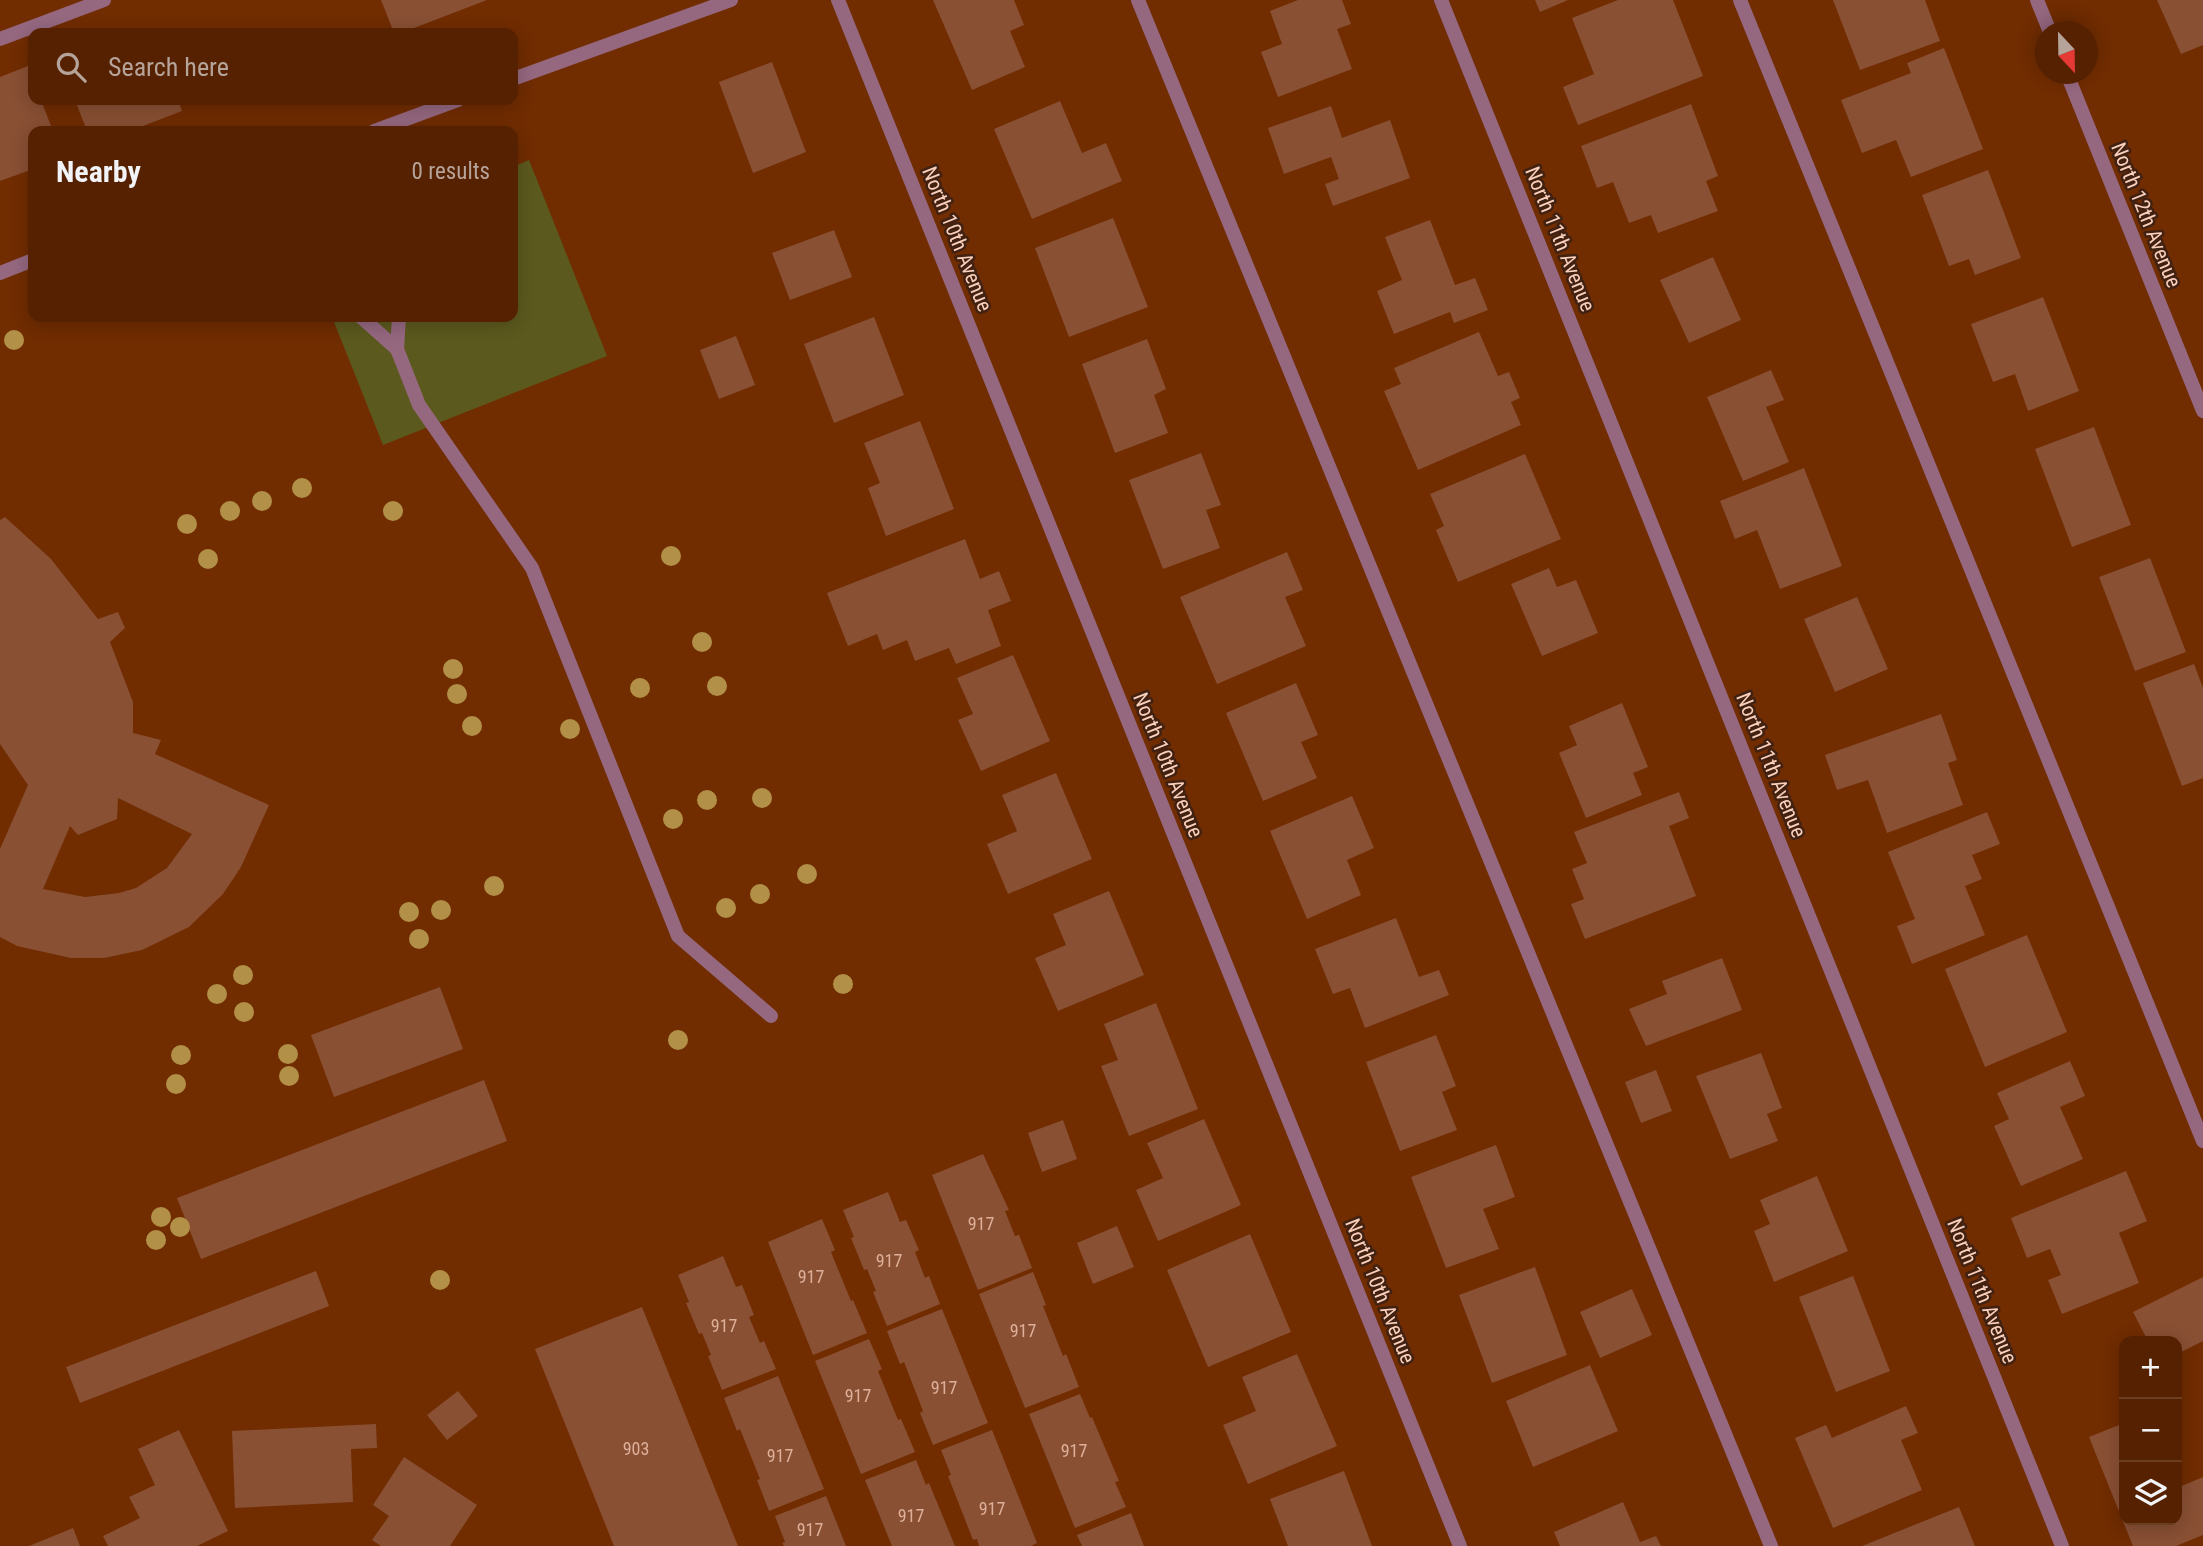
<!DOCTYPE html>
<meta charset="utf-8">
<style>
:root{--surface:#552100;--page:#5e2e0f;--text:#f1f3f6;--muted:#b6a399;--line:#6b3e22}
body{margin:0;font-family:"Roboto Condensed",sans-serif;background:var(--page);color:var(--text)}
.controls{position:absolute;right:21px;bottom:21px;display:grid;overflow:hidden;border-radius:14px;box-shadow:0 4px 18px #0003}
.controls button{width:63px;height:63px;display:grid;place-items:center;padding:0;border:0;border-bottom:2px solid var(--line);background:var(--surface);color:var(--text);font:35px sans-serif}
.compass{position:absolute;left:2035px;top:21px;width:63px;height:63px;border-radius:50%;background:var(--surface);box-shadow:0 4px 18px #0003;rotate:158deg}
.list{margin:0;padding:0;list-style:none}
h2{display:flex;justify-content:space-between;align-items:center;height:91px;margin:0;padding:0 28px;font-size:30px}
h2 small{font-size:23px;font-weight:400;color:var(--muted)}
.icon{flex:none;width:38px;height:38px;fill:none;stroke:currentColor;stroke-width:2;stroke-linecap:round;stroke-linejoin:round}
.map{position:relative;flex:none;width:2203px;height:1546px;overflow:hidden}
.search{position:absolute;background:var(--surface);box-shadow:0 4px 18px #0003;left:28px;top:28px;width:490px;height:77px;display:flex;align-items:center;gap:18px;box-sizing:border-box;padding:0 24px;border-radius:14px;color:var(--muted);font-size:26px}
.panel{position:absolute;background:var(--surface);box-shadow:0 4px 18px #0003;left:28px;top:126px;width:490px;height:196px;border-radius:14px}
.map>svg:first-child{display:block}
.green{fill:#5c591e}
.building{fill:#895034;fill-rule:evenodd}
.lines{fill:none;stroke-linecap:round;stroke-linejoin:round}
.service{stroke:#956880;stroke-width:14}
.minor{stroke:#956880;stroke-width:14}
.tree{fill:#b29048}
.labels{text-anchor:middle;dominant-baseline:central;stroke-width:5;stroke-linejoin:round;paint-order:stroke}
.number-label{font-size:18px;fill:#deb09a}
.street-label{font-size:21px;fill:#fad0bc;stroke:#402112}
</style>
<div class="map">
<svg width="2203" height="1546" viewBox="0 0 2203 1546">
<rect width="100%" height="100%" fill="#712c00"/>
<polygon class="green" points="529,160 607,356 383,445 332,317 513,317 513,167"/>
<g class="building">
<polygon points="381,0 487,0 401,33 394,33"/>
<polygon points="933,0 1014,0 1024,25 1010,31 1025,67 972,90"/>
<polygon points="1298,0 1342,0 1351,24 1337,29 1352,69 1278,97 1261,52 1282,44 1270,11"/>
<polygon points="1535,0 1568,0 1540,12"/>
<polygon points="1618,0 1673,0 1703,76 1578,125 1563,87 1594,74 1572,18"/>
<polygon points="1833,0 1925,0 1940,41 1860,70"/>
<polygon points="2157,0 2203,0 2203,45 2181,54"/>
<polygon points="1944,48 1983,149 1911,177 1896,140 1862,153 1841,100 1911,73 1907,63"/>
<polygon points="772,62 806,152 753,173 719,82"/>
<polygon points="28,66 33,80 33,100 41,100 53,131 33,131 33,169 0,181 0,77"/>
<polygon points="75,100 178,100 182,111 130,131 87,131"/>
<polygon points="1060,101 1082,153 1106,143 1122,181 1032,219 994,129"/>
<polygon points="1691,104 1718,176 1706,181 1718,211 1658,233 1651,215 1629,223 1613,182 1597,188 1581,146"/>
<polygon points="1331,106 1342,138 1390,120 1410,178 1333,206 1325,184 1339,179 1331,157 1284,174 1268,128"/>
<polygon points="1988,170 2021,258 1975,275 1969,259 1949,266 1922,195"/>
<polygon points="1113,218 1148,307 1069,337 1035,248"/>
<polygon points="1430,220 1455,285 1475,278 1488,310 1454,323 1450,312 1394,334 1377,291 1402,280 1385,237"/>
<polygon points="834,230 852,277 790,300 772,253"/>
<polygon points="1713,257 1741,320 1689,343 1660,280"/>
<polygon points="2043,297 2079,391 2028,411 2015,374 1993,382 1971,324"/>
<polygon points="874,317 904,395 834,423 804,344"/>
<polygon points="1479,332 1498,376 1509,372 1520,398 1511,402 1521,425 1418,470 1384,391 1401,384 1394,368"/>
<polygon points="736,336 755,385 719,399 700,350"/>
<polygon points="1147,339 1166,389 1154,395 1168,433 1115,453 1082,364"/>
<polygon points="1771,370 1784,400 1766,407 1789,462 1743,481 1707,397"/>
<polygon points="920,421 954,509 886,536 868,488 880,483 864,443"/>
<polygon points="2094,427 2131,525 2072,547 2035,449"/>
<polygon points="1201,453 1221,505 1206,510 1220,548 1163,569 1129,480"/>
<polygon points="1525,454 1561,539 1458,582 1436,530 1444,526 1430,494"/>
<polygon points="1804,468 1842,566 1780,589 1757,530 1735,539 1720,501"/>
<path d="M5 517 51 559 98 619 118 612 125 628 110 642 133 702V733L161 740 155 754 269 805 241 867 223 894 189 927 142 950 104 958H71L17 946 0 937V849L28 785 0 744V520ZM118 798 192 834 167 868 136 888 119 893 85 897 43 889 70 826 78 835 117 819Z"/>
<polygon points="965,539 980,579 999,571 1011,601 988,610 1001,646 956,664 949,648 915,661 907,640 883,650 877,634 848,646 827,593"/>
<polygon points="1287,552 1303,590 1285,597 1306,646 1217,684 1180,597"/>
<polygon points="2150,558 2186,652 2135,671 2099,577"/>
<polygon points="1549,568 1557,587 1576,580 1598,633 1542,656 1511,584"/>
<polygon points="1857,597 1888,669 1835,692 1804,619"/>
<polygon points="1013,655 1050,741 981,771 958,720 973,714 957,678"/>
<polygon points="2194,664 2203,688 2203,778 2182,786 2143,683"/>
<polygon points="1296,683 1318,735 1301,742 1317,778 1263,801 1226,713"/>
<polygon points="1622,703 1648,767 1633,773 1642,795 1586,818 1559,753 1577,745 1569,726"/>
<polygon points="1941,714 1957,760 1948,763 1963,805 1887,833 1868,780 1837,790 1825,755"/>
<polygon points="1056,773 1092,859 1008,894 987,844 1017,831 1002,795"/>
<polygon points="1679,792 1689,818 1669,826 1696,896 1585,939 1571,904 1584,899 1572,869 1587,863 1574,832"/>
<polygon points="1352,796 1374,848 1347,860 1361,895 1307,919 1270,831"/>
<polygon points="1987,812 2000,844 1972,855 1982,879 1965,886 1985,935 1912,964 1897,926 1915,919 1888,852"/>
<polygon points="1109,891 1144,975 1058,1011 1035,958 1066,945 1053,914"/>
<polygon points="1396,918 1419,977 1439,970 1449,995 1365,1028 1350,988 1333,994 1315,949"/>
<polygon points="2027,935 2067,1032 1985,1067 1945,969"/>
<polygon points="1722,958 1742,1010 1646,1046 1629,1009 1667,994 1662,981"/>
<polygon points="440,987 463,1049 334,1097 311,1035"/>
<polygon points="1156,1003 1198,1109 1129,1136 1101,1066 1118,1060 1104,1024"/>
<polygon points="1436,1035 1456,1086 1442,1092 1457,1130 1400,1151 1366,1062"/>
<polygon points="1761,1053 1782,1108 1767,1114 1778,1141 1730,1159 1696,1076"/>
<polygon points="2070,1061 2085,1096 2060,1107 2083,1159 2021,1186 1994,1126 2009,1119 1997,1093"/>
<polygon points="1656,1070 1672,1111 1641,1123 1625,1082"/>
<polygon points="484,1080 507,1141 201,1259 177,1198"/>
<polygon points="1204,1119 1241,1205 1158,1241 1136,1190 1163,1178 1147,1143"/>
<polygon points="1063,1120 1077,1159 1042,1172 1028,1133"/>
<polygon points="1496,1145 1515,1197 1483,1209 1499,1249 1446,1268 1411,1177"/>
<polygon points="983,1154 1009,1210 1005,1211 1015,1236 1019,1235 1032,1268 978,1290 932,1175"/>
<polygon points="2126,1171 2147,1221 2119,1233 2139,1283 2062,1314 2048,1280 2061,1275 2050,1249 2027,1258 2011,1218"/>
<polygon points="1817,1176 1848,1251 1774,1282 1754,1231 1770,1224 1760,1200"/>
<polygon points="888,1192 900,1222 906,1220 919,1250 915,1252 925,1278 929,1276 940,1304 887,1326 873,1292 876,1291 867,1269 864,1270 851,1238 854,1237 843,1210"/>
<polygon points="822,1219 835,1250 831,1252 851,1301 853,1300 867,1333 813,1355 768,1242"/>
<polygon points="1117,1226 1134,1267 1093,1284 1077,1243"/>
<polygon points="1250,1234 1291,1332 1208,1367 1167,1270"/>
<polygon points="723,1256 736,1287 742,1285 754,1315 749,1317 760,1343 764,1341 776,1369 722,1390 708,1356 711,1355 702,1333 699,1334 686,1303 689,1302 678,1275"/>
<polygon points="1535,1267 1567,1355 1492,1383 1459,1295"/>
<polygon points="316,1271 329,1306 80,1403 66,1367"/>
<polygon points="1033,1272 1046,1305 1043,1306 1063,1356 1066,1354 1079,1387 1025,1408 979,1294"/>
<polygon points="1853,1276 1890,1371 1836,1392 1799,1297"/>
<polygon points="2203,1277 2203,1341 2177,1354 2177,1341 2148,1341 2133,1312"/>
<polygon points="1632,1289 1652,1335 1600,1358 1580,1312"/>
<polygon points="642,1307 738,1546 614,1546 535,1349"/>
<polygon points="942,1309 988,1423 933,1445 920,1413 923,1411 904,1362 900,1364 887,1331"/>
<polygon points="869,1339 882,1369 878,1371 898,1420 901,1419 915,1452 861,1474 815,1361"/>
<polygon points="1297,1354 1337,1446 1248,1484 1223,1425 1256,1411 1242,1377"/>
<polygon points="1590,1365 1618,1431 1533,1467 1506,1401"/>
<polygon points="778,1376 824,1489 769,1511 757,1480 760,1479 740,1429 737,1431 724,1398"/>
<polygon points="458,1391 478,1416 447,1440 427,1415"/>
<polygon points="1080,1394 1090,1418 1092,1417 1119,1481 1115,1482 1126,1507 1075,1528 1029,1414"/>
<polygon points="1906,1406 1918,1433 1901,1440 1922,1490 1833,1528 1795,1438 1826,1425 1832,1438"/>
<polygon points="2124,1423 2124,1520 2177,1520 2177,1488 2203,1477 2203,1535 2176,1546 2133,1546 2089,1437"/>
<polygon points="376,1424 377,1448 351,1449 353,1502 235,1508 232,1431"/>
<polygon points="179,1430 228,1531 197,1546 108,1546 103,1536 140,1518 129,1497 155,1485 138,1449"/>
<polygon points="992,1430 1037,1543 1031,1546 979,1546 977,1539 973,1540 948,1476 951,1475 941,1450"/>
<polygon points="404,1457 477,1505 450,1546 381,1546 372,1540 389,1516 373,1505"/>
<polygon points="916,1460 926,1485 929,1483 955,1546 892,1546 865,1480"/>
<polygon points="1344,1471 1372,1546 1288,1546 1270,1499"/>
<polygon points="826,1496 846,1546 784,1546 782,1543 785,1542 775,1516"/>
<polygon points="1623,1502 1640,1542 1656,1536 1661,1546 1560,1546 1554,1532"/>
<polygon points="1959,1507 1975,1546 1862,1546"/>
<polygon points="1131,1513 1144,1546 1082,1546 1077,1535"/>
<polygon points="73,1528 80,1546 29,1546"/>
</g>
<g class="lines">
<g class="service">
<polyline points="1138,0 1771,1546"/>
<polyline points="1740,0 2203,1141"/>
<polyline points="0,39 104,0"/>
<polyline points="361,317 397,349 399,317"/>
<polyline points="397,349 419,405 532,568 678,936 771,1016"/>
</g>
<g class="minor">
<polyline points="838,0 1460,1546"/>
<polyline points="1441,0 2062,1546"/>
<polyline points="2037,0 2050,32"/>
<polyline points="2067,74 2203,411"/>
<polyline points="513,79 731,0"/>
<polyline points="374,131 458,100"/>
<polyline points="0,273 33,260"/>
</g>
</g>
<g class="tree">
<circle cx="14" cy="340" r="10"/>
<circle cx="302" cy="488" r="10"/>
<circle cx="262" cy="501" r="10"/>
<circle cx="230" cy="511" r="10"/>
<circle cx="393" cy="511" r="10"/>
<circle cx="187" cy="524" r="10"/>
<circle cx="671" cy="556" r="10"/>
<circle cx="208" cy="559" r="10"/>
<circle cx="702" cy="642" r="10"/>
<circle cx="453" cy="669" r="10"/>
<circle cx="717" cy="686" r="10"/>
<circle cx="640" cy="688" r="10"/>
<circle cx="457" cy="694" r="10"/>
<circle cx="472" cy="726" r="10"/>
<circle cx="570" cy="729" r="10"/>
<circle cx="762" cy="798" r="10"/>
<circle cx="707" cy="800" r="10"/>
<circle cx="673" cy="819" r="10"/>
<circle cx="807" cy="874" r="10"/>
<circle cx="494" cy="886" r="10"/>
<circle cx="760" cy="894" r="10"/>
<circle cx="726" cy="908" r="10"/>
<circle cx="441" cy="910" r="10"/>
<circle cx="409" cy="912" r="10"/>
<circle cx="419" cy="939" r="10"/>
<circle cx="243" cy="975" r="10"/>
<circle cx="843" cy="984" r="10"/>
<circle cx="217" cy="994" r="10"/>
<circle cx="244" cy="1012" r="10"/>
<circle cx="678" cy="1040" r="10"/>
<circle cx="288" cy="1054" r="10"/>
<circle cx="181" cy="1055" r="10"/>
<circle cx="289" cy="1076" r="10"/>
<circle cx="176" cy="1084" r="10"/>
<circle cx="161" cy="1217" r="10"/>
<circle cx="180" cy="1227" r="10"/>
<circle cx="156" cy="1240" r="10"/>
<circle cx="440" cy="1280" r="10"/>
</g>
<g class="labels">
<g class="number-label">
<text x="981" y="1223">917</text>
<text x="889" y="1260">917</text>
<text x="811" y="1276">917</text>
<text x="724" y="1325">917</text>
<text x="1023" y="1330">917</text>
<text x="944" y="1387">917</text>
<text x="858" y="1395">917</text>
<text x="636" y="1448">903</text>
<text x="1074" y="1450">917</text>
<text x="780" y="1455">917</text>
<text x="992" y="1508">917</text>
<text x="911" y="1515">917</text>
<text x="810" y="1529">917</text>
</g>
<g class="street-label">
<text transform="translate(2146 215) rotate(68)">North 12th Avenue</text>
<text transform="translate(957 239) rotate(68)">North 10th Avenue</text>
<text transform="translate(1560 239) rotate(68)">North 11th Avenue</text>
<text transform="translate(1168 765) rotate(68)">North 10th Avenue</text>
<text transform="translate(1771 765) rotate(68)">North 11th Avenue</text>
<text transform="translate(1380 1291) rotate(68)">North 10th Avenue</text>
<text transform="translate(1982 1291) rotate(68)">North 11th Avenue</text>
</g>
</g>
</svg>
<div class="controls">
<button>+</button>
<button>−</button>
<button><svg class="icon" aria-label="layers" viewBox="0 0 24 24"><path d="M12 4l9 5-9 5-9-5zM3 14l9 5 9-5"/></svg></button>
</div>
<svg class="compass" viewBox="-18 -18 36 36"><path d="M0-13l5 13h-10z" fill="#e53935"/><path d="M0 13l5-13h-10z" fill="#b6a399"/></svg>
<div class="search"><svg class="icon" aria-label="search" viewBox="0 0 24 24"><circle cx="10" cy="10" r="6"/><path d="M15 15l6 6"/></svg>Search here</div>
<section class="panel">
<h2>Nearby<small>0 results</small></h2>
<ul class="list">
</ul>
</section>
</div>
